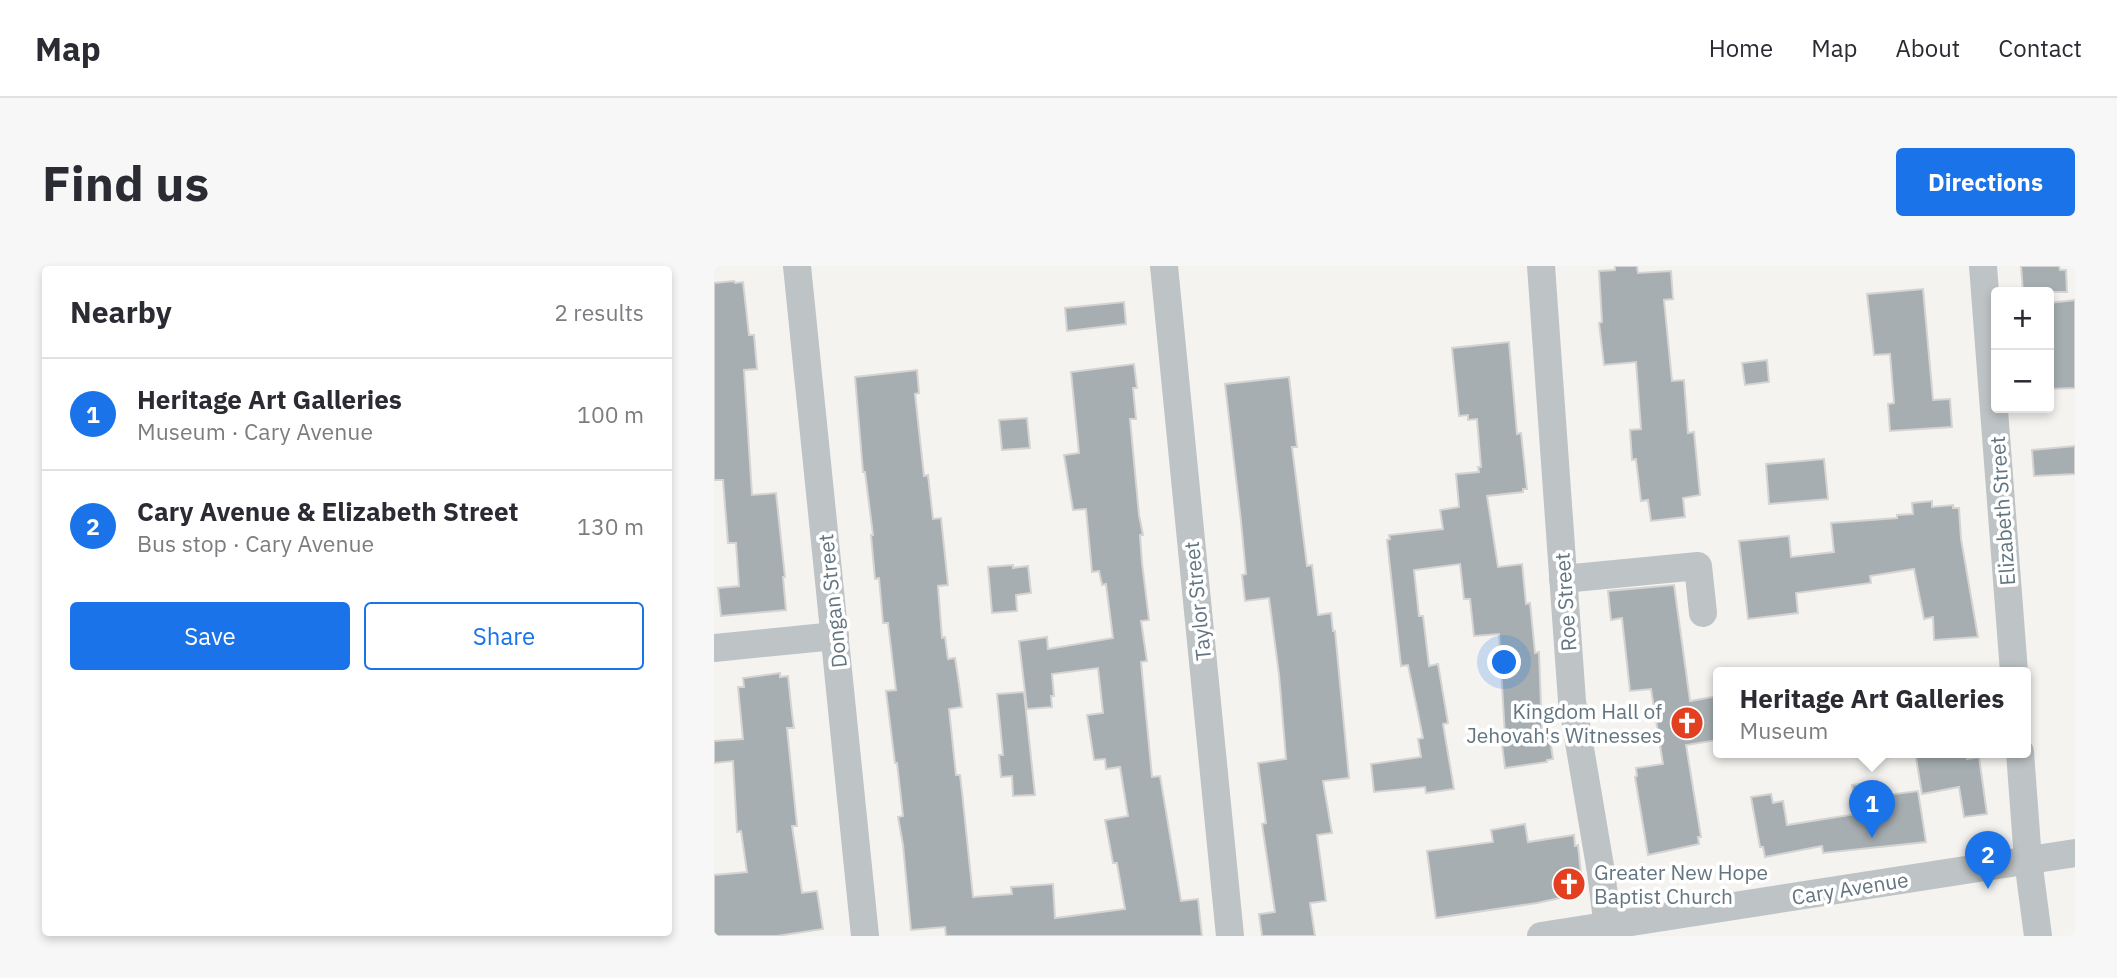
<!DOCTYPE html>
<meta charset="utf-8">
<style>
:root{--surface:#fff;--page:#f7f7f7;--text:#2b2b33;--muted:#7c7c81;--line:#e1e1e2;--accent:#1a73e8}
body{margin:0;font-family:"IBM Plex Sans",sans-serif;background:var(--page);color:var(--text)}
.controls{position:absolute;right:21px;top:21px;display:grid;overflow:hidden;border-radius:7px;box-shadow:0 4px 10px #0003}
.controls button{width:63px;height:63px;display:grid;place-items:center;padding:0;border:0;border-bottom:2px solid var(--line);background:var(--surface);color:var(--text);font:35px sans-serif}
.you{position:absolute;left:791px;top:397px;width:24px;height:24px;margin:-18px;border:5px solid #fff;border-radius:50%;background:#1a73e8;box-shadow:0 0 0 10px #1a73e833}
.badge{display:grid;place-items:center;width:46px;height:46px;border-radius:50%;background:var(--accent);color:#fff;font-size:23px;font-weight:700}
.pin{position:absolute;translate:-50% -58px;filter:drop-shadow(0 2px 4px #0008)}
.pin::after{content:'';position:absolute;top:37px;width:24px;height:21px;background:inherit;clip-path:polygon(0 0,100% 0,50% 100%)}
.popup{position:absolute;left:999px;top:401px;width:318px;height:91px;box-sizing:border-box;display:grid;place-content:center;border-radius:7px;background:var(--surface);filter:drop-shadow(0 2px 5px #0005);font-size:23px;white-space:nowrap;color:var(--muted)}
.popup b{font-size:26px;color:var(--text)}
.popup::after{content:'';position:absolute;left:50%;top:100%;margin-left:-14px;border:14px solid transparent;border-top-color:var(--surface)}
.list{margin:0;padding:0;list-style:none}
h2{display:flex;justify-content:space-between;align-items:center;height:91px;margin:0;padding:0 28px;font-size:30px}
h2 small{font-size:23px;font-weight:400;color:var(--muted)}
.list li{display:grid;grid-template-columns:46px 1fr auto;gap:21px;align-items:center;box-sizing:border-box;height:112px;padding:0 28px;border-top:2px solid var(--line)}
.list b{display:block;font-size:26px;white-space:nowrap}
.list p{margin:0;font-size:23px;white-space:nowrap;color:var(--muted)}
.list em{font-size:23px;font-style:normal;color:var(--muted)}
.actions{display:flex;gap:14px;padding:21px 28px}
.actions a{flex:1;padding:16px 0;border:2px solid var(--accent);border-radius:7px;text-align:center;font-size:24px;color:var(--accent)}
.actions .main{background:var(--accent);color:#fff}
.map{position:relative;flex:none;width:1361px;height:670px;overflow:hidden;border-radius:7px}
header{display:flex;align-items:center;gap:42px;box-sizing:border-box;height:98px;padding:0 35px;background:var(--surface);border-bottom:2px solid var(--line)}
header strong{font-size:33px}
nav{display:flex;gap:38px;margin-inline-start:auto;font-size:24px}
.intro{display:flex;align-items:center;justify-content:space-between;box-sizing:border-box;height:168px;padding:0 42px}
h1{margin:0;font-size:49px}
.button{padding:18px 32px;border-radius:7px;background:var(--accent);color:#fff;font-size:24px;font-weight:700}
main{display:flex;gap:42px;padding:0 42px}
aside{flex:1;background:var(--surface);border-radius:7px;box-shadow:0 4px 10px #0003}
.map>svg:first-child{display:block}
.building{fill:#a6aeb2;stroke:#d5d4d2;stroke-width:2}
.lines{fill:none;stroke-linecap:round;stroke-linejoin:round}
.minor{stroke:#bec3c5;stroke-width:28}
.labels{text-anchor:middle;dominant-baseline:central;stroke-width:7;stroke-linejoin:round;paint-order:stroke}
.street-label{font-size:21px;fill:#637580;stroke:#fff}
.poi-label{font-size:21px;fill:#637580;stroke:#fff;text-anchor:end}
</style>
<header>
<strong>Map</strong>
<nav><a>Home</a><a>Map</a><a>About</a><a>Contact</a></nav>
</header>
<div class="intro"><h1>Find us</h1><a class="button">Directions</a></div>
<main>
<aside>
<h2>Nearby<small>2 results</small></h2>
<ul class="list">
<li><span class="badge">1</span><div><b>Heritage Art Galleries</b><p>Museum · Cary Avenue</p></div><em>100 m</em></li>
<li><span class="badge">2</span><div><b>Cary Avenue &amp; Elizabeth Street</b><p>Bus stop · Cary Avenue</p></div><em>130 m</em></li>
</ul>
<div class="actions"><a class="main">Save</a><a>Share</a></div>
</aside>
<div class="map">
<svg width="1361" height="670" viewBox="0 0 1361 670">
<rect width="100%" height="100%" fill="#f4f3ef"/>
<g class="building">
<polygon points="901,0 923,0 924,7 957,5 959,33 950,34 958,115 970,114 974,167 980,166 986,229 969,232 971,251 937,255 934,234 927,235 922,193 918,194 916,164 927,163 922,96 890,99 885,57 888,56 885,5 901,4"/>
<polygon points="1307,0 1345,0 1346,4 1352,4 1353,26 1309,26"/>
<polygon points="20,15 21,17 29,16 35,69 40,69 43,103 30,104 38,229 62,227 71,311 69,311 72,344 7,350 4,322 25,320 22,277 14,277 9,214 0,214 0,17"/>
<polygon points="1209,23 1219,134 1236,133 1238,161 1176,165 1174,138 1180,137 1176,88 1160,89 1153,28"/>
<polygon points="1361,34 1361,122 1335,123 1335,37"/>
<polygon points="410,36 412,58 353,65 351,42"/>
<polygon points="795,76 803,168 807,167 813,223 809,223 809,226 773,230 784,301 808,298 812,338 816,337 821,387 825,386 828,467 835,466 839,493 833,494 833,496 791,502 787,470 791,470 785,368 760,370 756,333 750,333 746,298 700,304 705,350 709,350 715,400 724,398 734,457 729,458 740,523 712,527 711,521 660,526 657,498 707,491 704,473 709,472 694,399 687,400 673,274 676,273 675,269 729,263 726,244 745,241 742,208 765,206 764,201 767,201 763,153 754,154 754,149 745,150 738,82"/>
<polygon points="1053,94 1055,116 1031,119 1028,97"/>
<polygon points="420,98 423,122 419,122 422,153 416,153 425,249 429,269 426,269 428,297 435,354 427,355 433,395 427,396 438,511 446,510 467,635 484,633 488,670 232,670 231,661 197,664 189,579 184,551 189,550 183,497 181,497 172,425 182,424 174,357 169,357 165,312 161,313 157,269 159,269 151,206 149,206 141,111 203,104 205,127 201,128 210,210 214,209 219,253 227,252 234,319 224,320 228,372 231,371 234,393 241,392 245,418 248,441 235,443 242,509 246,509 248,526 259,631 298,628 297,621 339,618 341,652 411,643 403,597 399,597 391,554 414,550 406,501 392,503 391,493 380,494 373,449 389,447 384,402 338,408 340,430 337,430 338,441 313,443 305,375 333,371 334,383 399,372 392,318 388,319 385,305 378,306 372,243 359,244 350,189 365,187 357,106"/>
<polygon points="575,111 583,181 578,181 593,300 598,299 604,349 617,347 619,365 621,365 635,512 609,515 618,567 603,569 612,635 596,637 601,670 548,670 545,648 561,646 548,558 552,557 544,497 572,493 565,408 555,332 531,335 528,309 532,308 527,255 511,118"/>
<polygon points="313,152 316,182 288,184 285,154"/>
<polygon points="1361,180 1361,208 1320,210 1318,184"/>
<polygon points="1110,193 1114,233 1055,238 1052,198"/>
<polygon points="1218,235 1218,241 1239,239 1239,242 1245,242 1247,273 1264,371 1220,374 1219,351 1210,353 1200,303 1156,310 1157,317 1082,327 1084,347 1034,353 1025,275 1075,270 1077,291 1120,286 1117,257 1183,252 1183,249 1199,248 1198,237"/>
<polygon points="299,299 299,302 314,300 317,327 302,329 303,345 278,347 274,301"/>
<polygon points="960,319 976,435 1004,430 1004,474 972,479 987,571 984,571 985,578 934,589 921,511 923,510 922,502 949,498 937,423 916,425 908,352 897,354 894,325"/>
<polygon points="66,407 66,411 74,410 78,448 80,462 73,462 83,560 78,560 88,627 103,625 109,663 63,670 0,670 0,609 33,606 27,565 23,566 19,495 0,497 0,475 29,473 24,421 30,421 29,412"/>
<polygon points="310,426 321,529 299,530 298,510 287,511 285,489 289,489 283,428"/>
<polygon points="1201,486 1253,486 1253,493 1265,491 1273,548 1250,551 1245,521 1208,528"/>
<polygon points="1163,515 1165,530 1204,525 1212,576 1109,587 1108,580 1051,591 1049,581 1046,581 1037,531 1057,528 1059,537 1069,535 1073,559 1142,548 1138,519"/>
<polygon points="811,558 814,576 860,569 861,580 864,579 869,627 823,637 722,652 713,585 779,576 777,564"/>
</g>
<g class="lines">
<g class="minor">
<polyline points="83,0 151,670"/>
<polyline points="450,0 516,670"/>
<polyline points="827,0 858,435 887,606 895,670"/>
<polyline points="1269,0 1300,406"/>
<polyline points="849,313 984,300 989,347"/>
<polyline points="0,382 121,370"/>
<polyline points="1306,486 1314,594 1324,670"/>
<polyline points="827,670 1361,587"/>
</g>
</g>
<defs>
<symbol id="church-disc" viewBox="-11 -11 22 22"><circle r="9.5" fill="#e24021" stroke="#fff"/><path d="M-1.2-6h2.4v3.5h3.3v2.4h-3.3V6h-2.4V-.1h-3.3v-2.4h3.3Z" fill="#fff"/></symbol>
</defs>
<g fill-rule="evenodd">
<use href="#church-disc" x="954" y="438" width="38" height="38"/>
<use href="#church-disc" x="836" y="599" width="38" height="38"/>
</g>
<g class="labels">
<g class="street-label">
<text transform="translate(1288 245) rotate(-94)">Elizabeth Street</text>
<text transform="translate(118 335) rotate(-96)">Dongan Street</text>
<text transform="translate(483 335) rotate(-96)">Taylor Street</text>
<text transform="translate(851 336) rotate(-94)">Roe Street</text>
<text transform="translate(1136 622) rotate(-9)">Cary Avenue</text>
</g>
<g class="poi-label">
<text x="948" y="445">Kingdom Hall of<tspan x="948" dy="24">Jehovah's Witnesses</tspan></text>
<text x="880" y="606" text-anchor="start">Greater New Hope<tspan x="880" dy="24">Baptist Church</tspan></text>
</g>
</g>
</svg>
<div class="controls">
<button>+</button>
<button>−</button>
</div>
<div class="you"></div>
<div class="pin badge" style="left:1158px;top:572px">1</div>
<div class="popup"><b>Heritage Art Galleries</b>Museum</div>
<div class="pin badge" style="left:1274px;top:623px">2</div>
</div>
</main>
